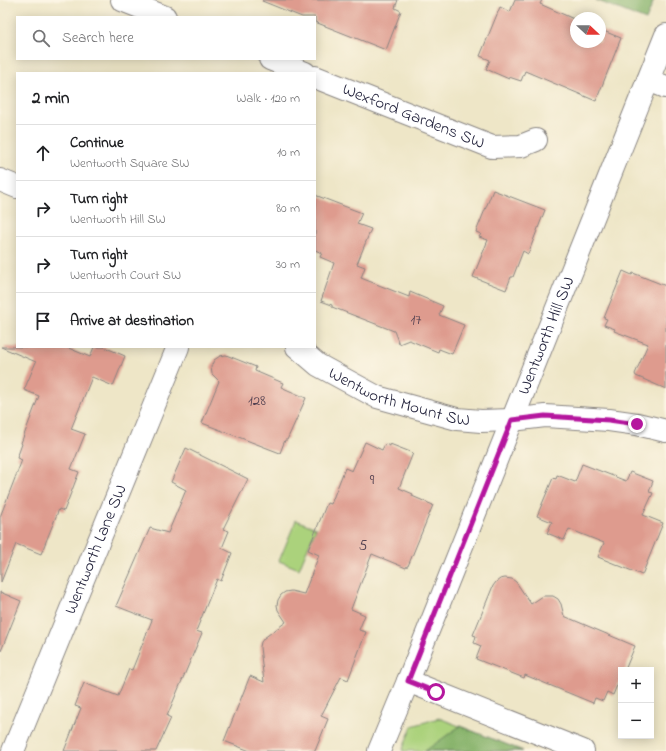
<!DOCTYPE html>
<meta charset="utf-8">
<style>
:root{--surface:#fff;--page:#f6f6f6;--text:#202124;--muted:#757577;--line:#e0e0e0}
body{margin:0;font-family:"Indie Flower",sans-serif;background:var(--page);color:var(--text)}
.controls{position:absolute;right:12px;bottom:12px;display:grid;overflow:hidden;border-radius:0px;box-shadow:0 2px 10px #0003}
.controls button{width:36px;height:36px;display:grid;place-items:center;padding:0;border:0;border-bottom:1px solid var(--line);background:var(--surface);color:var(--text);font:20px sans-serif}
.compass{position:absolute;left:570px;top:12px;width:36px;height:36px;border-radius:50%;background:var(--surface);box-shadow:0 2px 10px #0003;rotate:112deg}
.stop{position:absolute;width:12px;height:12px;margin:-9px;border:3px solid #b5179e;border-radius:50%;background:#fff}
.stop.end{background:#b5179e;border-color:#fff;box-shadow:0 1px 4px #0008}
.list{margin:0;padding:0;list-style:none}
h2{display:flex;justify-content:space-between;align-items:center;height:52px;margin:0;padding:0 16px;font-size:17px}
h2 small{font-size:13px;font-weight:400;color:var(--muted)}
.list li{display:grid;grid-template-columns:26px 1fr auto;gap:12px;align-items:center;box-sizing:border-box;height:56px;padding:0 16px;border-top:1px solid var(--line)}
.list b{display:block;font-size:15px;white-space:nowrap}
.list p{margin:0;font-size:13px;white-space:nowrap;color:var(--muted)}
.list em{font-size:13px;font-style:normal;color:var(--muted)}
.icon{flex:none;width:22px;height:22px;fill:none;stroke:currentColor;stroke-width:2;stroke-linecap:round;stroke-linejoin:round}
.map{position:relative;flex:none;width:666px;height:751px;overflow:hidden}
.search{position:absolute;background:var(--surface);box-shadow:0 2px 10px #0003;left:16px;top:16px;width:300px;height:44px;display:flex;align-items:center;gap:10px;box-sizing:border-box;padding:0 14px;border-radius:0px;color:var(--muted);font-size:15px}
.panel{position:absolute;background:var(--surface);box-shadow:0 2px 10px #0003;left:16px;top:72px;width:300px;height:276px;border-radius:0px}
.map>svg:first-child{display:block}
.green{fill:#abd27c;stroke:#667a5c}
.forest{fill:#88b46c;stroke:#556b54}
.building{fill:#de9b8e}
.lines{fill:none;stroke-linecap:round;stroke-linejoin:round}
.minor-casing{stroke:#888481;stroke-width:24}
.minor{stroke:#fff;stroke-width:22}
.route{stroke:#b5179e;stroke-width:5}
.labels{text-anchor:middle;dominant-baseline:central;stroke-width:3;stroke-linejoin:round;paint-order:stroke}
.number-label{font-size:15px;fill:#514050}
.street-label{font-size:17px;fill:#22223b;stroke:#fcf5e5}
</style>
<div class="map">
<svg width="666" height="751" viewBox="0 0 666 751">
<rect width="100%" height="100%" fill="#fcf5e5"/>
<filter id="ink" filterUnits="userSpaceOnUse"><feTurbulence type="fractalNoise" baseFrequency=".025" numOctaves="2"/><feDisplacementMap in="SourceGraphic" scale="8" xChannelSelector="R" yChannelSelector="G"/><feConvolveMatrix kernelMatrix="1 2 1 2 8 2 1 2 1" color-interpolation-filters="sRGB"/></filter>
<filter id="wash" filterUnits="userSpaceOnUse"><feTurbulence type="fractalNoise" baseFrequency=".012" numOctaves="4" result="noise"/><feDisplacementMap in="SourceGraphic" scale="16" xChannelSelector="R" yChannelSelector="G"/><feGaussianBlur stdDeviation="0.9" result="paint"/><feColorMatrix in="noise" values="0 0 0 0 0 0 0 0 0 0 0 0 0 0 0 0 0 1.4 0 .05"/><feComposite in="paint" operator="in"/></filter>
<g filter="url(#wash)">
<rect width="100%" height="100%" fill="#eee6c7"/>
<g class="green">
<polygon points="296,520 316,528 299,569 279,561"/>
<polygon points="439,718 523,751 402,751 412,726"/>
</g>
<g class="forest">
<polygon points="596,0 654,0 646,20"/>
<polygon points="460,726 523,751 425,751"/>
</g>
<g id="blocks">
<g class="building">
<polygon points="263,0 398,0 395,8 401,11 386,50 315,22 315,17 302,17 262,1"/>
<polygon points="515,0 542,0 540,4 576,20 576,42 600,42 601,30 621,38 596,101 525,71 521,81 509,77 509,79 486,69 490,60 480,56 500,7 510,12"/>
<polygon points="493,190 545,210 528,254 523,251 513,277 511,277 506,290 473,277 488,240 479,237 481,234 476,232"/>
<polygon points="315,195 362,213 357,224 371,229 357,264 365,267 361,278 409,297 410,292 443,306 439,315 464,325 452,354 439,349 438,352 409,340 399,344 394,331 332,307 332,305 321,301 334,263 320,257 322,253 315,250"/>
<polygon points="623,271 632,275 633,273 666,286 666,389 636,376 635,374 648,344 614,331 615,329 604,325 607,319 604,318"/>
<polygon points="1,347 66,347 90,357 94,347 104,347 125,356 113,386 92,377 71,429 85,434 71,469 79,472 64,511 59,509 41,554 16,544 1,582 0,517 22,460 17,458 22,444 21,443 39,396 24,390 36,362"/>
<polygon points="226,355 256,367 255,371 283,383 281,387 306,398 287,440 285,440 280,453 202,423 219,381 212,374 211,367 214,360 220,356"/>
<polygon points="365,442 382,450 385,444 390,446 390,444 413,453 399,488 413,494 412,496 433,505 408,566 407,566 406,568 372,554 351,609 365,615 359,630 366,632 348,680 341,677 321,716 328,719 315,751 250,751 224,741 250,676 264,682 260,647 261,642 264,638 286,622 278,610 277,605 278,600 281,595 285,592 291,591 304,594 319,555 308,550 327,503 331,504 345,468 352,471"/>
<polygon points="186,448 248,479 223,529 229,531 222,548 232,553 221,581 217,579 196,631 202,633 167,716 171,718 156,751 64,751 81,708 75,706 84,683 118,696 129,669 132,670 152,620 116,606 150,528 168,533 186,490 171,482"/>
<polygon points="582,464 626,481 630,472 653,481 649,492 653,493 643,515 663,523 642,575 598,557 604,543 569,529 564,540 547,533 552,522 537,516 553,478 556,479 557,475 575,482"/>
<polygon points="505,578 512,579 516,582 531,604 543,596 553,596 558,599 561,604 564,616 635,646 625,670 621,670 621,680 620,683 618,683 613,695 607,692 603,701 595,698 593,703 525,675 524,678 476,659 481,646 474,643 476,636 473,635 493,586 496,582 500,579"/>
<polygon points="0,592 21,601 1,651 0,651"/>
</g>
</g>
</g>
<g filter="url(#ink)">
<use href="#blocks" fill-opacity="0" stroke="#888481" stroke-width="1"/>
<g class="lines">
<defs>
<g id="minor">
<polyline points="122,0 165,17"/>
<polyline points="270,59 305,73"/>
<path id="s1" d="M315 77 492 147 521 146 536 140"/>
<polyline points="648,80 666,87"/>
<polyline points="0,180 17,187"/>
<path id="s2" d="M297 347 318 365 377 397 457 419 481 421 512 420 545 416 609 420 637 424 666 431"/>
<path id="s3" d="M408 681 666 35"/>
<path id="s4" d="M13 751 178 347"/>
<polyline points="379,751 408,681 583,751"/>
</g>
</defs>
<use href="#minor" class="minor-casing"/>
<use href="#minor" class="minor"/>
</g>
</g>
<g class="lines" filter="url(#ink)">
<polyline class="route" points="436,692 408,681 512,420 545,416 609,420 637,424"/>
</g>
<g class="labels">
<g class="number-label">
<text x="416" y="320">17</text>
<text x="257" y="401">128</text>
<text x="372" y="480">9</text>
<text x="363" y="546">5</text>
</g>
<g class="street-label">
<text stroke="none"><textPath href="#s1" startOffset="106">Wexford Gardens SW</textPath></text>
<text stroke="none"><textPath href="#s3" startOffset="372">Wentworth Hill SW</textPath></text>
<text stroke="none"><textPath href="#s2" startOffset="116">Wentworth Mount SW</textPath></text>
<text stroke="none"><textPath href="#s4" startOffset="218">Wentworth Lane SW</textPath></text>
</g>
</g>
</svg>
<div class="controls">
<button>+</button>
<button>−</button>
</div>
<svg class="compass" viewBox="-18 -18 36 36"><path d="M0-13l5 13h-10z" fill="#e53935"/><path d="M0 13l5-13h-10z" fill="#757577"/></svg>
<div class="stop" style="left:436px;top:692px"></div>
<div class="stop end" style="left:637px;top:424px"></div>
<div class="search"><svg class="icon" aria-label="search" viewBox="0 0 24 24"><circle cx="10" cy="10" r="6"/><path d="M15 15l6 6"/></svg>Search here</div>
<section class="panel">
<h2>2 min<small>Walk · 120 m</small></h2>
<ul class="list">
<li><svg class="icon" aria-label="ahead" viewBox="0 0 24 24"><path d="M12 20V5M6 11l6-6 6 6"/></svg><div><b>Continue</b><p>Wentworth Square SW</p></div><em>10 m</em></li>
<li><svg class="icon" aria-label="right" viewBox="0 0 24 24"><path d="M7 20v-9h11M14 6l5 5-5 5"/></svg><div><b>Turn right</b><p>Wentworth Hill SW</p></div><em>80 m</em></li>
<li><svg class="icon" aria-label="right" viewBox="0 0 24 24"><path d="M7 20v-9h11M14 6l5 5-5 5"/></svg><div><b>Turn right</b><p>Wentworth Court SW</p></div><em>30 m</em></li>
<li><svg class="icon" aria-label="arrive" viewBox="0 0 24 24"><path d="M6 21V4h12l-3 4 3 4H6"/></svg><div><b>Arrive at destination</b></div></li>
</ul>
</section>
</div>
